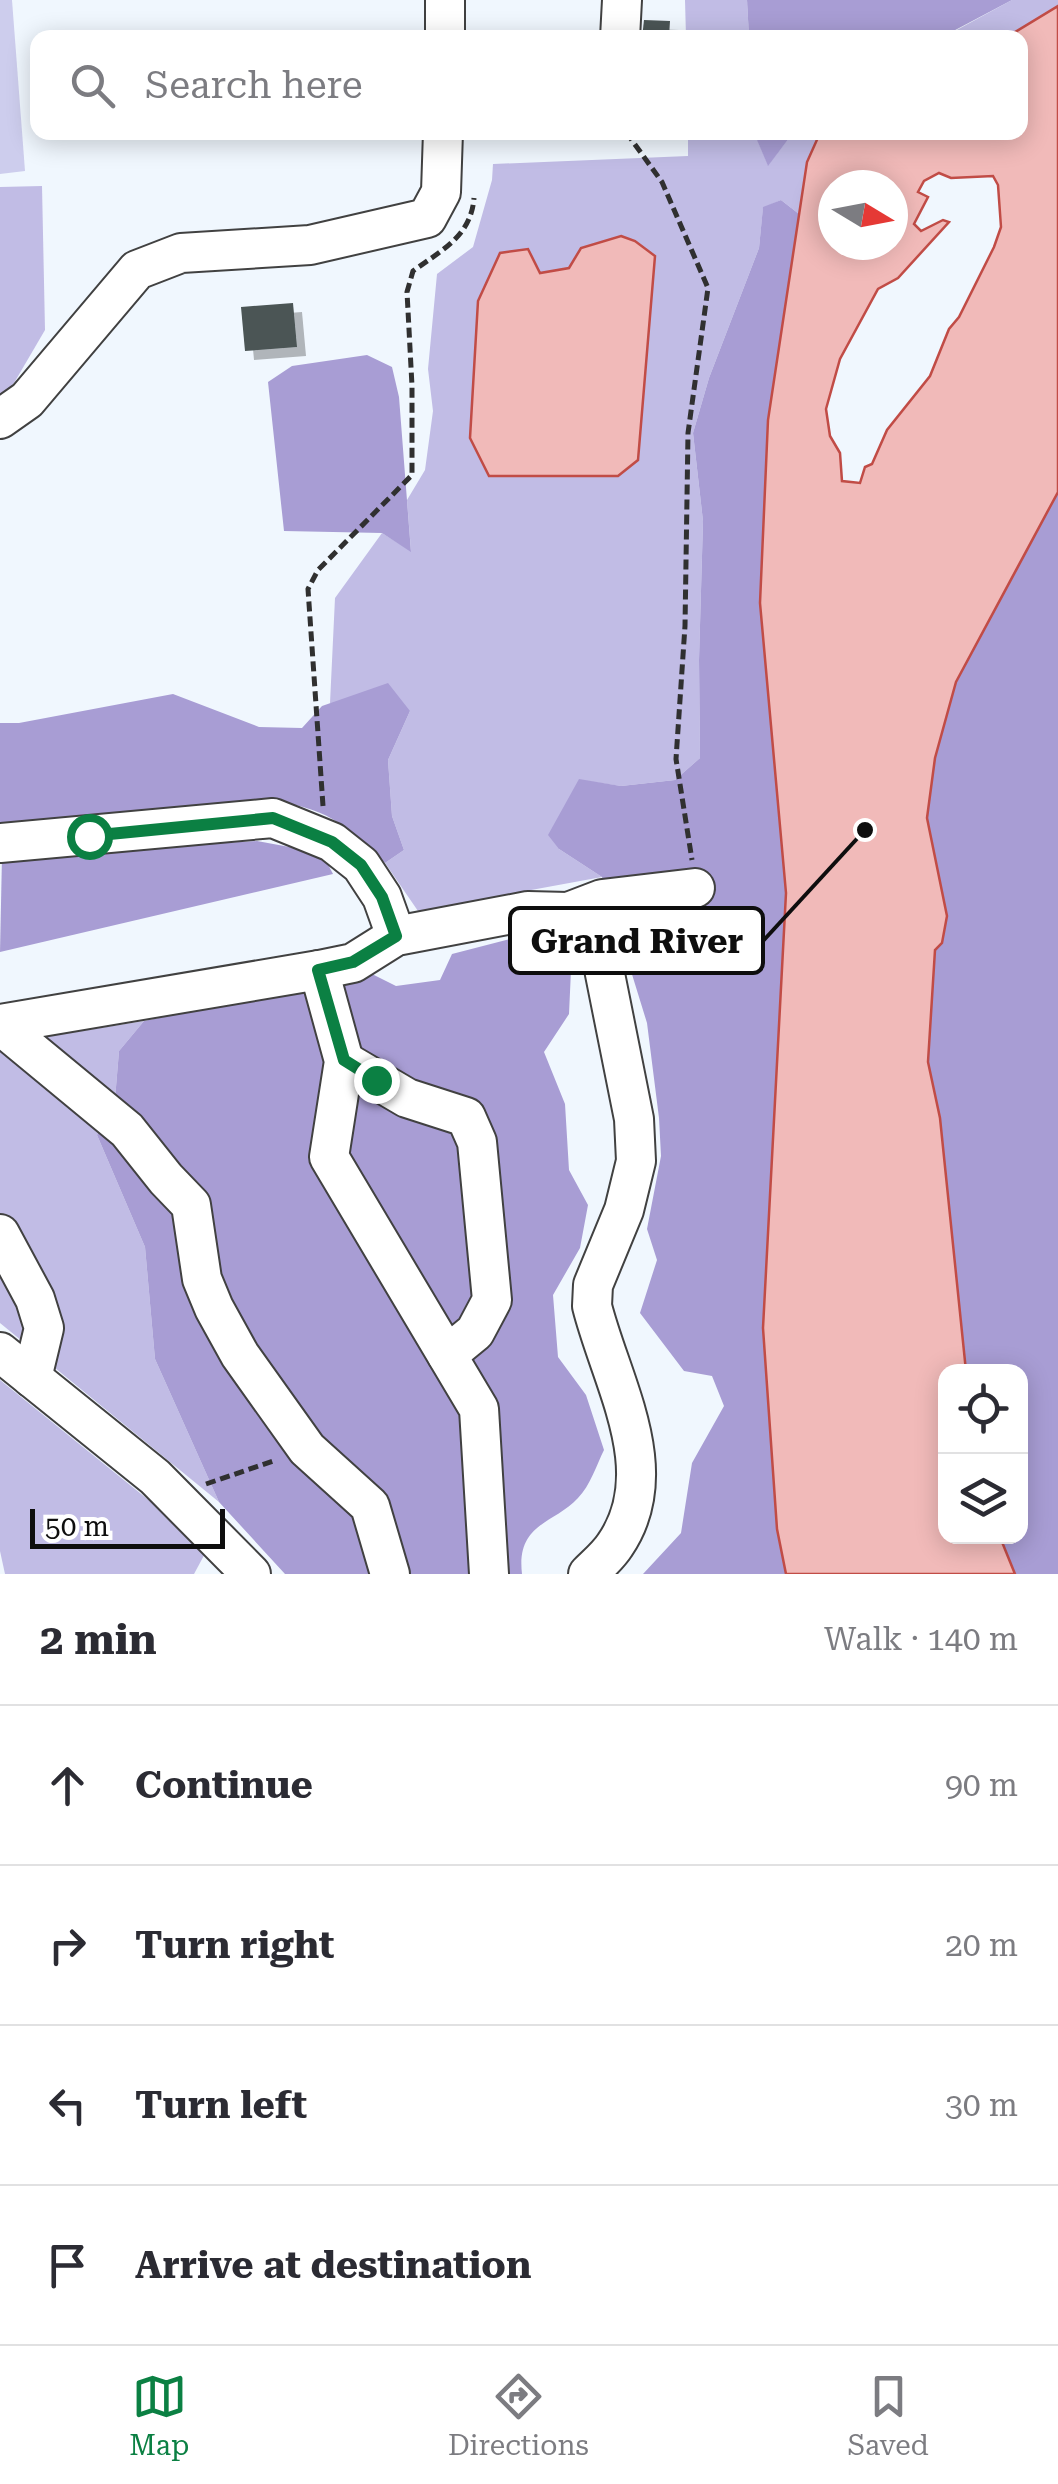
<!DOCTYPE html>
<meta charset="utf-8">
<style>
:root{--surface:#fff;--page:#f2f2f3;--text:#2b2b33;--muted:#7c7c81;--line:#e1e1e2;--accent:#0b8043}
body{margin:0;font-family:"Roboto Serif",serif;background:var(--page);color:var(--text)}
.controls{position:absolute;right:30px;bottom:30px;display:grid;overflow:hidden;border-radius:20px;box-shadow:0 5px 25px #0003}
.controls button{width:90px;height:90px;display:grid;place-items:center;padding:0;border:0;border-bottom:2px solid var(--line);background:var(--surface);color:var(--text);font:50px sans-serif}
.compass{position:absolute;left:818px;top:170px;width:90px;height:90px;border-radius:50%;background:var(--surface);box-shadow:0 5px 25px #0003;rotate:100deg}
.scale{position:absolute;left:30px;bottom:25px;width:195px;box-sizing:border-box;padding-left:10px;border:5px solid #0e0e0e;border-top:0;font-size:28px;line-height:35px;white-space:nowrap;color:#0e0e0e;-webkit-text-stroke:8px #fff;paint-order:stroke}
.stop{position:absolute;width:30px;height:30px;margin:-22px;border:8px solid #0b8043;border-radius:50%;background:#fff}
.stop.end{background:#0b8043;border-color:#fff;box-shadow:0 2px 10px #0008}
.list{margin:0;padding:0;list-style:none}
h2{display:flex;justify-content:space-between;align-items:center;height:130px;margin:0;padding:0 40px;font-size:42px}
h2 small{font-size:32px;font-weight:400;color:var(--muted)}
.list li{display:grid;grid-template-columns:65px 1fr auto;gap:30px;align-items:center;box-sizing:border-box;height:160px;padding:0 40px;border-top:2px solid var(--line)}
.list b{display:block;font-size:38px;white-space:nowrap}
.list em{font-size:32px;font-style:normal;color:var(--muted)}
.icon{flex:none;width:55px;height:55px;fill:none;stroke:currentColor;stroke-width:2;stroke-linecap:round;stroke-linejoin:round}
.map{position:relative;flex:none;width:1058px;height:1574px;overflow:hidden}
.search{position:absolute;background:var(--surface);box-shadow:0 5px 25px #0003;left:30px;right:30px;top:30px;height:110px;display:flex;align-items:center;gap:25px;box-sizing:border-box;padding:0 35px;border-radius:20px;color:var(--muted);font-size:38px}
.sheet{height:770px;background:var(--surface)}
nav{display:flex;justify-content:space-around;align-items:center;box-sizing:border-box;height:140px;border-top:2px solid var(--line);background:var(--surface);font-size:28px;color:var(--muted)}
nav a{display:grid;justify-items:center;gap:5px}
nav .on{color:var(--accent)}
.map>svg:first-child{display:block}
.green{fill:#c1bce5;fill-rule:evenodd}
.forest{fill:#a89dd4}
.pitch{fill:#cdcded}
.water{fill:#f1bab9;stroke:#c14c46;stroke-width:2.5;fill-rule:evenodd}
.building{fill:#4b5555;filter:url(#shadow)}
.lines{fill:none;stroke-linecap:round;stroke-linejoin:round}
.minor-casing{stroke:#414141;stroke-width:42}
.path{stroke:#303030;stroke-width:5;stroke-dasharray:10 5;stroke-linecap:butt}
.minor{stroke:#fff;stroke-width:38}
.route{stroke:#0b8043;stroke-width:12}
.leader{fill:none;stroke:#0e0e0e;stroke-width:4}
.callout-dot{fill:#0e0e0e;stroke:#fff;stroke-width:4}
.callout{fill:#fff;stroke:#0e0e0e;stroke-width:4}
.callout-label{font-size:35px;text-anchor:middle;font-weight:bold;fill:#0e0e0e}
</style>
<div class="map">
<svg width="1058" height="1574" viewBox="0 0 1058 1574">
<defs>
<filter id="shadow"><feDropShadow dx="9" dy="9" stdDeviation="0" flood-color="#0004"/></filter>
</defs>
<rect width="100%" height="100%" fill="#f0f7fe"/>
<g class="green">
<polygon points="685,0 747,0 749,37 686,37"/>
<polygon points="1012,0 1058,0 1058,6 1007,37 942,38"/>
<path d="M754 132 768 165 793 133H820L807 162 799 214 781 200 763 208 759 248 709 378 693 433 703 521 699 660 700 758 675 780 621 786 579 780 559 849 602 877 418 911 385 863 404 850 392 816 388 760 410 711 330 703 335 598 382 533 411 551 407 500 425 470 433 411 428 369 437 274 473 247 492 180 493 164 688 156V133ZM621 236 490 476 470 438 478 301 540 273 569 268 581 248Z"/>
<polygon points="42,186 45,330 14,383 0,399 0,187"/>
<polygon points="144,1021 119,1051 115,1099 97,1135 145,1247 155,1359 219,1502 0,1323 0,1044"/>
<polygon points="0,1380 208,1548 194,1574 5,1574 0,1551"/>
</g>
<g class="forest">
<polygon points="747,0 1012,0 942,37 749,37"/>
<polygon points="754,133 793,133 768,166"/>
<polygon points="781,200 799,214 768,420 786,893 763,1327 777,1529 786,1574 643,1574 681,1533 692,1463 724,1406 712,1376 684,1371 640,1313 657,1260 647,1229 661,1156 659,1118 647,1023 602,877 559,849 548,835 579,779 621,786 675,780 700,758 699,660 703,521 693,433 709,378 759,248 763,207"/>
<polygon points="367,355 392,367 399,397 411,552 382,533 284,531 268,382 292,366"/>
<polygon points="1058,492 1058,1574 1015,1574 1000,1537 1020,1536 1020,1372 966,1371 940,1118 928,1062 935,949 927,818 935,758 956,682"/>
<path d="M388 683 410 711 388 760 392 816 404 850 385 863C346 823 324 807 267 800L31 825H0V723H19L173 694 259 727 302 728 322 706Z"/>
<polygon points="257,841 322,853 333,874 0,952 2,856"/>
<path d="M510 939 552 945 571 970 569 1014 544 1052 565 1104 569 1170 588 1205 580 1248 553 1295 558 1357 586 1395 604 1450C597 1464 590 1486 578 1498 554 1524 516 1523 522 1574H285L219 1502 155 1359 145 1247 97 1135 115 1099 119 1051 144 1021 372 974 396 986 440 980 452 954Z"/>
</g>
<polygon class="pitch" points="0,0 12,0 25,171 0,174"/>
<g class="water">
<path d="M1058 6V492L956 682 935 758 927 818 947 916 942 943 935 950 928 1062 940 1118 966 1371 946 1372V1536L1000 1537 1015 1574H786L777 1529 763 1328 786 893 760 603 768 420 807 162 820 133 1020 132V38L1007 37ZM939 173 951 178 993 176 998 185 1001 227 994 247 959 317 949 329 930 376 887 430 872 464 865 467 860 483 842 481 840 453 830 436 826 409 840 359 878 289 898 278 949 222 943 220 921 231 914 224 928 197 918 192 924 181ZM833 185H893V245H833Z"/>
<polygon points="621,236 635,241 655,256 638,460 618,476 489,476 470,438 478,301 500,253 528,249 540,273 569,268 581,248"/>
</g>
<g class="building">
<polygon points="644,20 670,21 669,38 642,38"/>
<polygon points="293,303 297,347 245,351 241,307"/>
</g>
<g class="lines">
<defs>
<g id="minor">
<polyline points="445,38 445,0"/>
<polyline points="620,38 622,0"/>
<polyline points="0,419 27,400 137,270 181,253 310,245 427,218 441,192 443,132"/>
<polyline points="0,843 273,818 332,842 361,865 382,897 396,936"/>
<polyline points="568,912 602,899 695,888"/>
<polyline points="319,970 344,1061 329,1157 479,1409 489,1574"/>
<path d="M0 1024 319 970 353 963 396 936 528 911 568 912 593 942 603 964 634 1119 636 1161 624 1210 593 1285 592 1306C611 1382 666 1471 615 1545 608 1556 597 1565 588 1574"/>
<polyline points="0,1025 127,1130 166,1179 191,1205 202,1279 214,1308 240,1355 307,1449 370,1506 390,1574"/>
<polyline points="344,1061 407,1098 466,1117 477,1142 492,1300 475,1332 447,1355"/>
<polyline points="0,1234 35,1299 44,1328 32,1378"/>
<polyline points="0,1352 155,1477 251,1574"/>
</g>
</defs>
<use href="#minor" class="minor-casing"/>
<g class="path">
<polyline points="626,132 662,182 708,288 688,433 685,626 676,759 692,860"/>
<path d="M323 806 308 589 318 570 412 475V386L407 292 413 271C442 250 471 236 474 198"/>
<polyline points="206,1484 276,1460"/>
</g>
<use href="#minor" class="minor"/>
</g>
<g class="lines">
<polyline class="route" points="89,836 273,818 332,842 361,865 382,897 396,936 353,962 318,970 344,1060 376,1080"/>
</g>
<path class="leader" d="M865 830L763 941"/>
<circle class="callout-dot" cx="865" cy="830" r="10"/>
<rect class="callout" x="510" y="908" width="253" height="65" rx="10"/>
<g class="callout-label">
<text x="637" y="953">Grand River</text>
</g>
</svg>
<div class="controls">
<button><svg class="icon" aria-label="locate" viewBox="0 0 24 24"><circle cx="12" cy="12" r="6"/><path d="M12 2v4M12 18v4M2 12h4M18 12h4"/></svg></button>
<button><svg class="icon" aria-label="layers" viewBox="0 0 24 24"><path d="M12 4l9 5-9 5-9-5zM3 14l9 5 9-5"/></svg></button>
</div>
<svg class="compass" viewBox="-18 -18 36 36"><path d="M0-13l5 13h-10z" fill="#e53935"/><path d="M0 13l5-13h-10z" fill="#7c7c81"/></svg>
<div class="scale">50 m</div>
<div class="stop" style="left:89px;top:836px"></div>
<div class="stop end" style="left:376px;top:1080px"></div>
<div class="search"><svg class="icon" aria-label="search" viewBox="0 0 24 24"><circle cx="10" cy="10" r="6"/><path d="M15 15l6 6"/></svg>Search here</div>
</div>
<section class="sheet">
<h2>2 min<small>Walk · 140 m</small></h2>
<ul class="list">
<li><svg class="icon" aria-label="ahead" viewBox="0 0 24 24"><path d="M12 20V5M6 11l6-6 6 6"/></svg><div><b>Continue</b></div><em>90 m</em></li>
<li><svg class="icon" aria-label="right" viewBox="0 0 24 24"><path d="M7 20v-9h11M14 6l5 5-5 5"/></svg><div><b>Turn right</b></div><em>20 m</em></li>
<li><svg class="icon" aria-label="left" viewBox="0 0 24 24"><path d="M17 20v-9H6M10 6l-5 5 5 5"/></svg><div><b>Turn left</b></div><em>30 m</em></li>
<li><svg class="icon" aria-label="arrive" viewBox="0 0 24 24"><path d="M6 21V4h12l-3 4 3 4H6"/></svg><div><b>Arrive at destination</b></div></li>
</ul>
</section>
<nav>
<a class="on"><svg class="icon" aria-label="map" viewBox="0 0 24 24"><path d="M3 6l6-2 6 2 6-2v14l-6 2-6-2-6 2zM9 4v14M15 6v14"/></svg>Map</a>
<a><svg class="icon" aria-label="directions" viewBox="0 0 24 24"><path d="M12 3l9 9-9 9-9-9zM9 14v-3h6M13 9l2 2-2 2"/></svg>Directions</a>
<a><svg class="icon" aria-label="saved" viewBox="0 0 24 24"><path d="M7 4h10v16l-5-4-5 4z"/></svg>Saved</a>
</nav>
